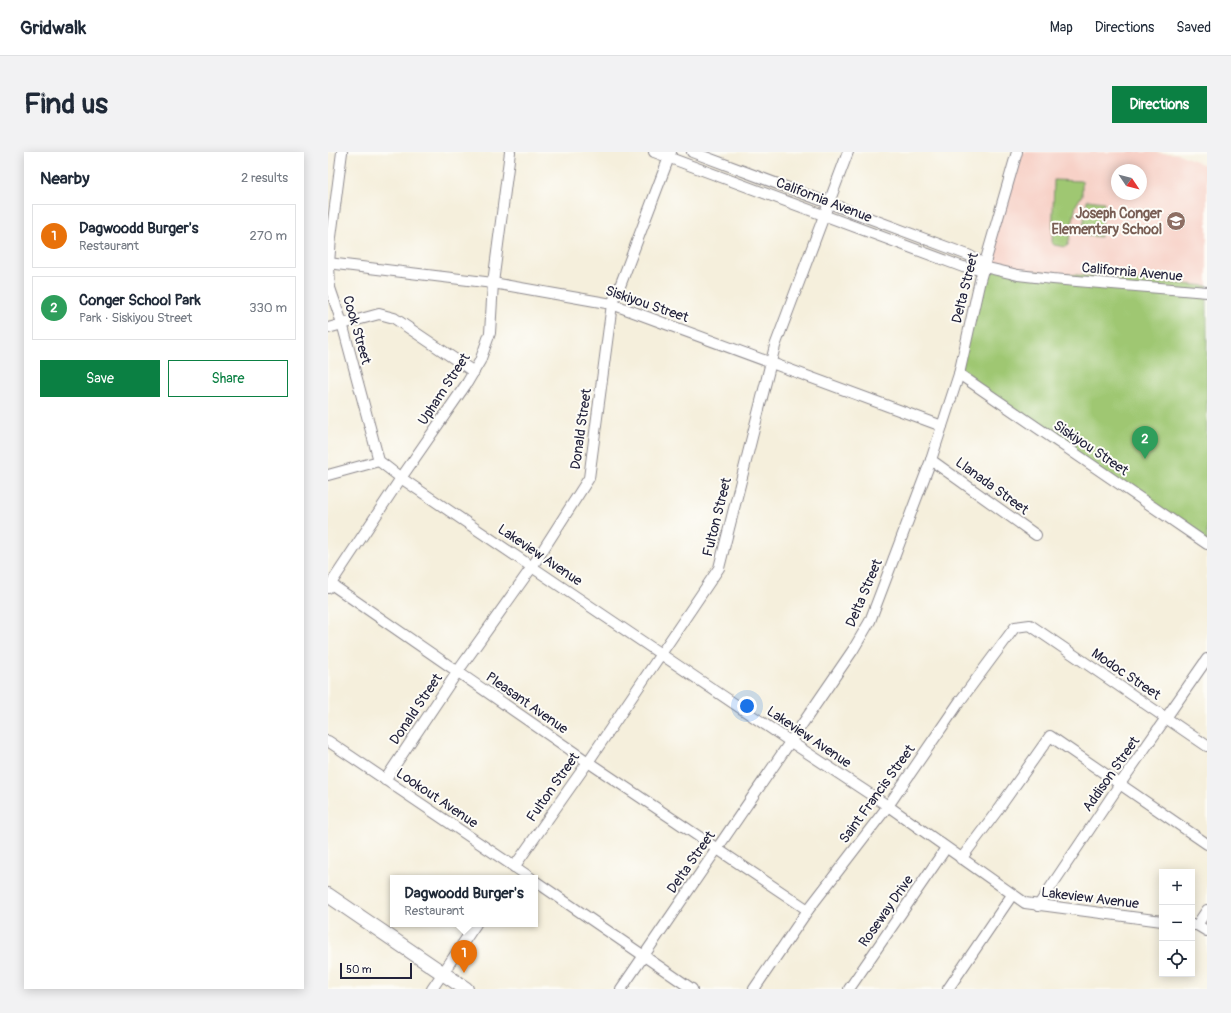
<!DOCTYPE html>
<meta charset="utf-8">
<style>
:root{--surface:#fff;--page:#f2f2f3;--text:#1f2937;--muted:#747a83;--line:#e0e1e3;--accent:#0b8043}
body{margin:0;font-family:Pangolin,sans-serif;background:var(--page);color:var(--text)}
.controls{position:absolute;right:12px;bottom:12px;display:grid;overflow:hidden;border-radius:0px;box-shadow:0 2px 10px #0003}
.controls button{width:36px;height:36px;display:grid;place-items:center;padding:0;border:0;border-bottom:1px solid var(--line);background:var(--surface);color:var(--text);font:20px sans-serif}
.compass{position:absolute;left:783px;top:12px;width:36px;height:36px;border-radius:50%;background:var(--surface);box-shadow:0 2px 10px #0003;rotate:125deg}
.scale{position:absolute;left:12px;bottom:10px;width:72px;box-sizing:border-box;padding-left:4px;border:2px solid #22223b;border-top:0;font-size:11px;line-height:14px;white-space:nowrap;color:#22223b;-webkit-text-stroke:3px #fdfcf7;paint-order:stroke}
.you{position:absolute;left:419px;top:554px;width:14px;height:14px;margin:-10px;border:3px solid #fff;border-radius:50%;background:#1a73e8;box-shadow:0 0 0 6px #1a73e833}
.badge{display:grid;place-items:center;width:26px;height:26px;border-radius:50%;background:var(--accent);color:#fff;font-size:13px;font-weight:700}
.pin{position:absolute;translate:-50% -33px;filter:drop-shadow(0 1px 2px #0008)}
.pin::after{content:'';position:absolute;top:21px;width:14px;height:12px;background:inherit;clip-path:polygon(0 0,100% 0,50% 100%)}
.popup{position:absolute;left:62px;top:723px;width:148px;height:52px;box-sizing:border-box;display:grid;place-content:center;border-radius:0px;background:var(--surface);filter:drop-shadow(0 1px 3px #0005);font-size:13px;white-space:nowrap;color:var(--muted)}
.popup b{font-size:15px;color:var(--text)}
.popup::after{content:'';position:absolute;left:50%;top:100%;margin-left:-8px;border:8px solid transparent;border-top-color:var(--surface)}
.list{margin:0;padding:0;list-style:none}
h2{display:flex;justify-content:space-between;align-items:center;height:52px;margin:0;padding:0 16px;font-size:17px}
h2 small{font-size:13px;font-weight:400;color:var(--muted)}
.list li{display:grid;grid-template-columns:26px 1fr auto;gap:12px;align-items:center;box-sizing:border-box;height:64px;margin:0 8px 8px;padding:0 8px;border:1px solid var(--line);border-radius:0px}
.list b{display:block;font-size:15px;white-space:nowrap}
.list p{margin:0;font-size:13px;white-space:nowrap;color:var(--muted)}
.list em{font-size:13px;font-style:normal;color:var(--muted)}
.actions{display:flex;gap:8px;padding:12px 16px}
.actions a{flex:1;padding:9px 0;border:1px solid var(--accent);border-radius:0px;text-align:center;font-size:14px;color:var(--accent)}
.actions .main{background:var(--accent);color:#fff}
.icon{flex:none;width:22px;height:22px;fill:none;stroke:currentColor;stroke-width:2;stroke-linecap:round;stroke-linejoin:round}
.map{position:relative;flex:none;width:879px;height:837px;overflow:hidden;border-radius:0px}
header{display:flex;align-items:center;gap:24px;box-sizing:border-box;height:56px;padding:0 20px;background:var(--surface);border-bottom:1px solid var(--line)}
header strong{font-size:19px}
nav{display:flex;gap:22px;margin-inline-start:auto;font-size:14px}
.intro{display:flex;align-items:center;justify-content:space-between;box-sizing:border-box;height:96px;padding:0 24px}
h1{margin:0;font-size:28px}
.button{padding:10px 18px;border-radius:0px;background:var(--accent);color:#fff;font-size:14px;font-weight:700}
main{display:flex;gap:24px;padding:0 24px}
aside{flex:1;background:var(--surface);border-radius:0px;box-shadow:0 2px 10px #0003}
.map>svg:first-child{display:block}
.built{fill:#f7d1c7;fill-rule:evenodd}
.green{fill:#9fc772;stroke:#607456}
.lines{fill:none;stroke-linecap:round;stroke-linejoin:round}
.minor-casing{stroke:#8c888c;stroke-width:12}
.secondary-casing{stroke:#8c888c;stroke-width:16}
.minor{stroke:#fff;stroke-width:10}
.secondary{stroke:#fff;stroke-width:14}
.labels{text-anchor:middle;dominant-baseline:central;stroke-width:4;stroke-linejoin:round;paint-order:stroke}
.street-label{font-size:14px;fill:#22223b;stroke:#fdfcf7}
.education-label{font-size:14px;font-weight:bold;fill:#785e54;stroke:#fdfcf7;text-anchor:end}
</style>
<header>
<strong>Gridwalk</strong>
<nav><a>Map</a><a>Directions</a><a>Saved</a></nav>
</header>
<div class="intro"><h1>Find us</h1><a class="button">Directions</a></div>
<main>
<aside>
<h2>Nearby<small>2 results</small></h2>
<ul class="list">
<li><span class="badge" style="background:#e8710a">1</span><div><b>Dagwoodd Burger's</b><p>Restaurant</p></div><em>270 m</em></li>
<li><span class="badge" style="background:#2e9e5b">2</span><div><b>Conger School Park</b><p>Park · Siskiyou Street</p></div><em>330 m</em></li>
</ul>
<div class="actions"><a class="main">Save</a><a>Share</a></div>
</aside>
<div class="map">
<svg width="879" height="837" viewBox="0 0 879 837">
<rect width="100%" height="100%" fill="#fdfcf7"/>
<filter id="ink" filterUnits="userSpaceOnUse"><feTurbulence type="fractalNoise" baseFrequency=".025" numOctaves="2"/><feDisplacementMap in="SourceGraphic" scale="8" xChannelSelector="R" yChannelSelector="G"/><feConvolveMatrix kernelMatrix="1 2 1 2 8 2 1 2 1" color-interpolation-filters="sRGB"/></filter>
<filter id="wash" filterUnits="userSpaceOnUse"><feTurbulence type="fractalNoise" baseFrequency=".012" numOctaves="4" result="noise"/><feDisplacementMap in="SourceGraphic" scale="16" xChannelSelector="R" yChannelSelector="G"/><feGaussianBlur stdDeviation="0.9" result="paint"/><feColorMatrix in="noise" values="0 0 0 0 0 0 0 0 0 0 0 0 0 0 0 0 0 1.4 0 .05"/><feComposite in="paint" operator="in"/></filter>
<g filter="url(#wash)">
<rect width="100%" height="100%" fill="#f5efdc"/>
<path class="built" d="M689 0H820L851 2 879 14V392L652 128ZM789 18H813V42H789Z"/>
<g class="green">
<polygon points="726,28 754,29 754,43 748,53 740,93 737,95 726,93 724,91"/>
<polygon points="759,48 776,50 772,85 754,83"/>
<polygon points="656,115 879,134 879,392 631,222"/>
</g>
</g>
<g filter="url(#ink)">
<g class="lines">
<defs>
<g id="minor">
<polyline points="14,0 3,85 1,112 2,136 14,171 51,309 73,326 204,415 463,590 560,654 697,751 834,769"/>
<polyline points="326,0 635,115 645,117 656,115 690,123 725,127 879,140"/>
<polyline points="364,0 640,103 651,109 656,115"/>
<polyline points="0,111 165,131 284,152 614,274"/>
<polyline points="0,176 51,162 66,166 146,220"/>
<polyline points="631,222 879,392"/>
<polyline points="603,308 708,383"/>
<polyline points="0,323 51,309"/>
<polyline points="3,432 260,610 480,758"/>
<polyline points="0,436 73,326 139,231 152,209 162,181 165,131 182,0"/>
<polyline points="0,589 203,726"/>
<polyline points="57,628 130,519 204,415 261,326 284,152 292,134 343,0"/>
<polyline points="633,707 669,659 722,584 879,692"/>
<polyline points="186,715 260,610 391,416 447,194 520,0"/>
<polyline points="207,729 364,837"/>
<polyline points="710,754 792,632 879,507"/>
<polyline points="864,773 869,773 879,779"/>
<polyline points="869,773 879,758"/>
<polyline points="104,837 148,772"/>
<polyline points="293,837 525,498 542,469 603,308 631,222 652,128 689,0"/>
<polyline points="426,837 480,758 560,654 632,549 687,475 702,473 879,594"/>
<polyline points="521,837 618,696"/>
<polyline points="620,837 684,743"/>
</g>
<polyline id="secondary" points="0,743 138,837"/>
</defs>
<use href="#minor" class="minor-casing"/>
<use href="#secondary" class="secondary-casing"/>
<use href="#minor" class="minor"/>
<use href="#secondary" class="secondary"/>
</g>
</g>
<defs>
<symbol id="school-disc" viewBox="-11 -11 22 22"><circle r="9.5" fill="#8d6e63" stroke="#fdfcf7"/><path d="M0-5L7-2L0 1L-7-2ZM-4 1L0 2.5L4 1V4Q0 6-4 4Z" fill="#fff"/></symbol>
</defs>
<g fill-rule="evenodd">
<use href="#school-disc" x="837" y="58" width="22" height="22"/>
</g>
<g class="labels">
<g class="street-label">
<text transform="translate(496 48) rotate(21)">California Avenue</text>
<text transform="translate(804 120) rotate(5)">California Avenue</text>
<text transform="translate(637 136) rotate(-76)">Delta Street</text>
<text transform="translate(319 152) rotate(19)">Siskiyou Street</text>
<text transform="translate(29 178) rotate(74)">Cook Street</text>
<text transform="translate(116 237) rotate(-57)">Upham Street</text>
<text transform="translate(253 277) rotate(-82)">Donald Street</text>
<text transform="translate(763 296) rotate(34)">Siskiyou Street</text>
<text transform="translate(664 334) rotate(36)">Llanada Street</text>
<text transform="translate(389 365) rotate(-76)">Fulton Street</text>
<text transform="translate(212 403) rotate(34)">Lakeview Avenue</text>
<text transform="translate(536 441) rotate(-67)">Delta Street</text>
<text transform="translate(798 522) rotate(34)">Modoc Street</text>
<text transform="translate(199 551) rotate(35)">Pleasant Avenue</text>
<text transform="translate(88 557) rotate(-56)">Donald Street</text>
<text transform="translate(481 585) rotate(34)">Lakeview Avenue</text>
<text transform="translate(783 622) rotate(-55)">Addison Street</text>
<text transform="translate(225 635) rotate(-55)">Fulton Street</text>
<text transform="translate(549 642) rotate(-54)">Saint Francis Street</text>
<text transform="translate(109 646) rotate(34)">Lookout Avenue</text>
<text transform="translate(363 710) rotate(-55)">Delta Street</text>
<text transform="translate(762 746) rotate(7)">Lakeview Avenue</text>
<text transform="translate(558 759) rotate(-55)">Roseway Drive</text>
</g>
<g class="education-label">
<text x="834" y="61">Joseph Conger<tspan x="834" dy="16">Elementary School</tspan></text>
</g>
</g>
</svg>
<div class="controls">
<button>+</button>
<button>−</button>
<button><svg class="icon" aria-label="locate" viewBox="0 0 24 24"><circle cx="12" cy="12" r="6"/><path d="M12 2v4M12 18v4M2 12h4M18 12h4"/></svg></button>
</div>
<svg class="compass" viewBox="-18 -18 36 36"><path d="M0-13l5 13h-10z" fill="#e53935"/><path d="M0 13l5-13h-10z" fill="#747a83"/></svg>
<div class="scale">50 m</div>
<div class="you"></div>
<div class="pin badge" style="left:136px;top:821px;background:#e8710a">1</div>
<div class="popup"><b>Dagwoodd Burger's</b>Restaurant</div>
<div class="pin badge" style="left:817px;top:307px;background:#2e9e5b">2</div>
</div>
</main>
